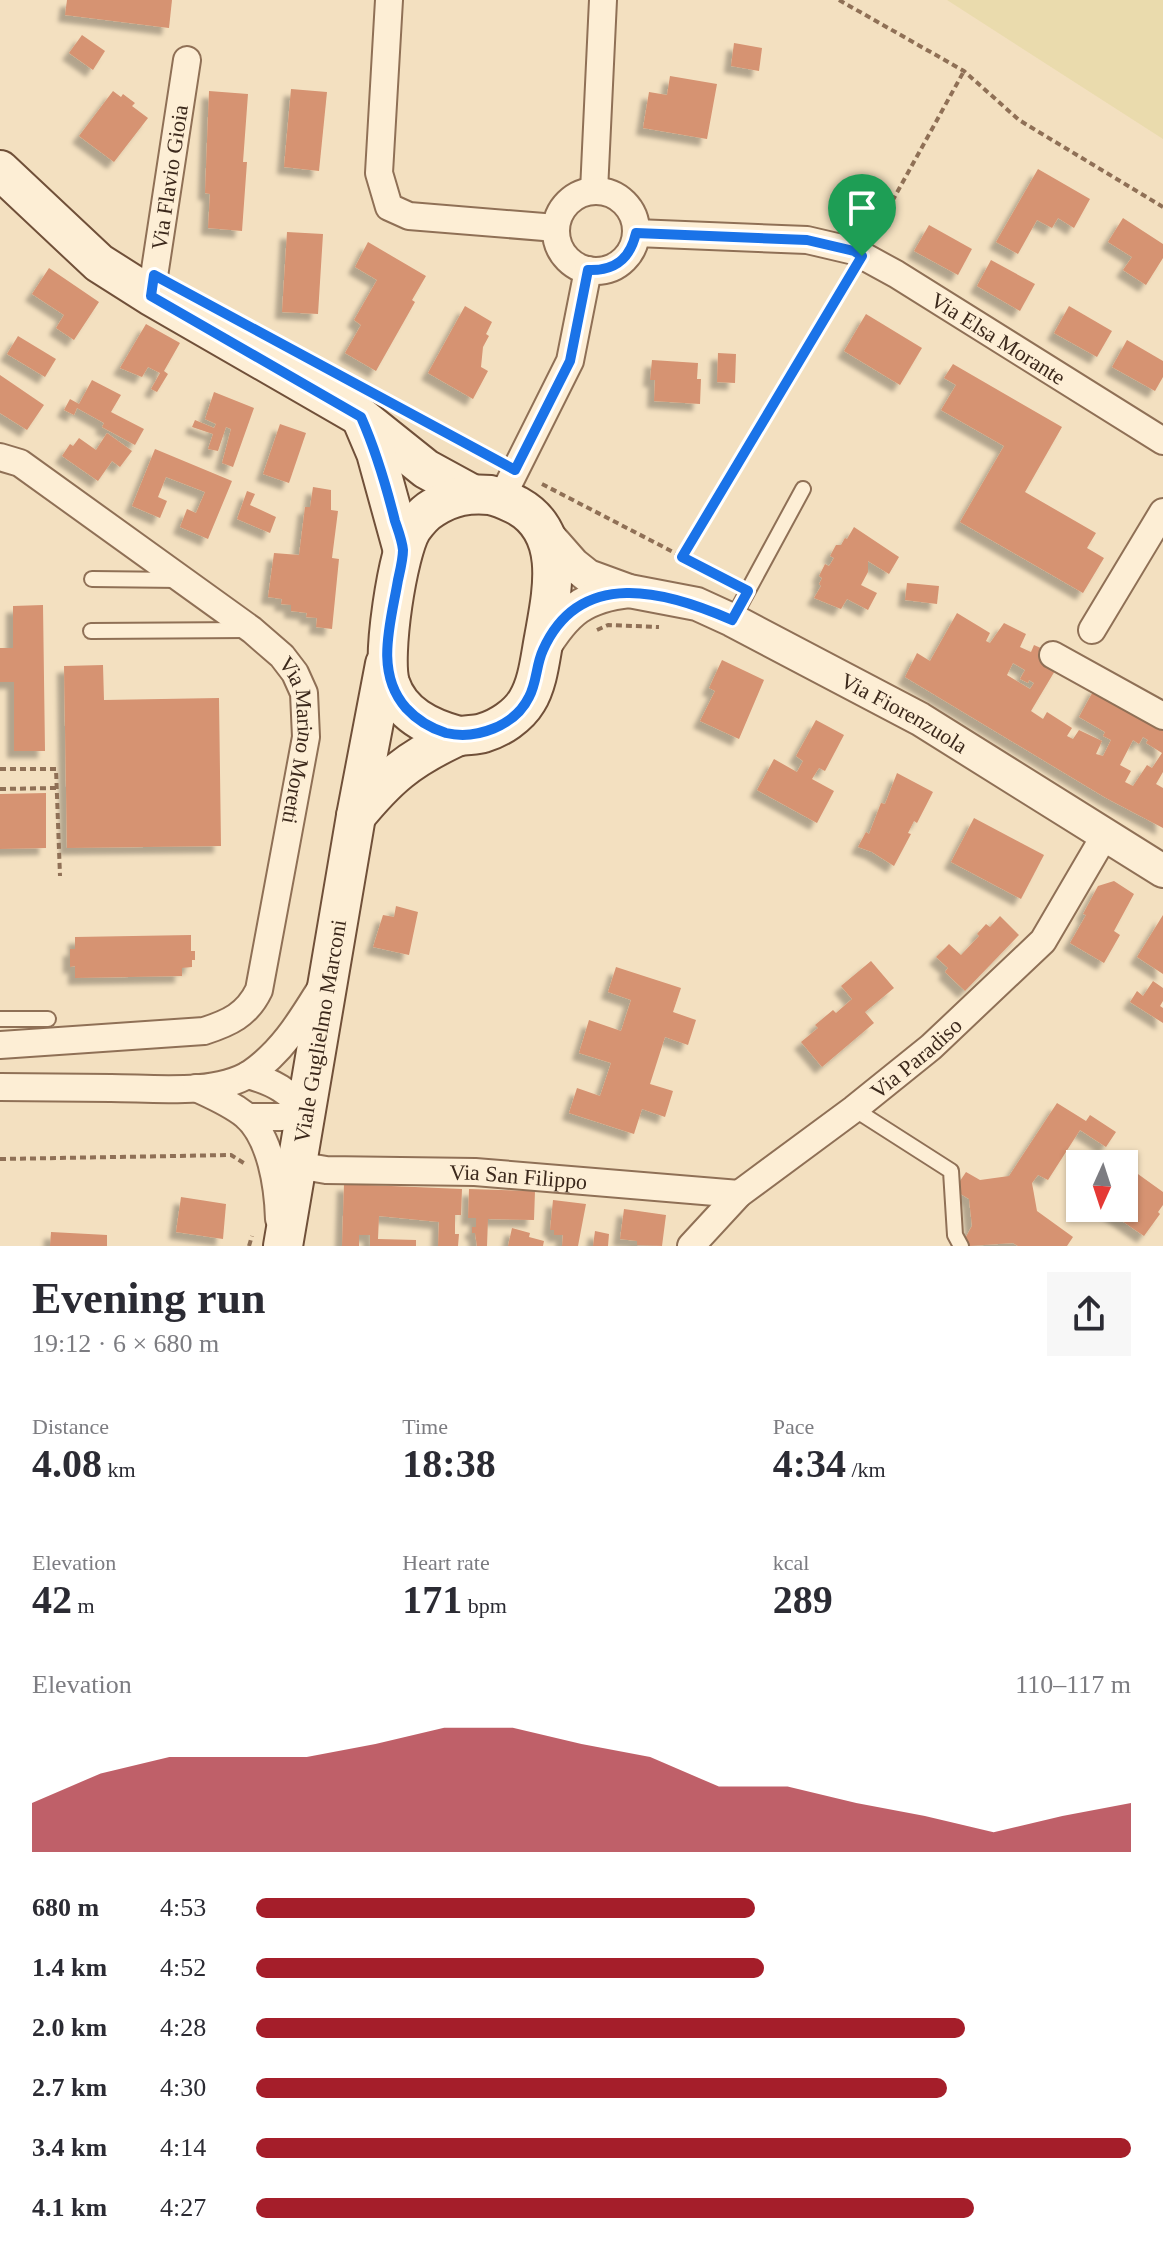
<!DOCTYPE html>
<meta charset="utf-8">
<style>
:root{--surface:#fff;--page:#f7f7f7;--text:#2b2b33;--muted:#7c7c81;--accent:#a51e2a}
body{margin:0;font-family:Georgia,serif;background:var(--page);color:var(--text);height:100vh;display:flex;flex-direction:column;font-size:30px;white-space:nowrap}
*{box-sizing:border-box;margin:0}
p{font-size:26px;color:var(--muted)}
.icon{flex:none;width:44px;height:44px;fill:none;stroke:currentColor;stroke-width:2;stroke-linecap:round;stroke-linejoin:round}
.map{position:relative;height:1246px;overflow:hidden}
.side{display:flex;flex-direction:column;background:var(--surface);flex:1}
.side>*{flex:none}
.needle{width:52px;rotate:183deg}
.controls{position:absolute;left:1066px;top:1150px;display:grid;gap:16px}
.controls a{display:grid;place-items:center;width:72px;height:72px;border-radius:0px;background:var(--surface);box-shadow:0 2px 6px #0004;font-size:40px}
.pin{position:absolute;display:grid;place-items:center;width:68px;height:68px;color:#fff;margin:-82px -34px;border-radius:50% 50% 50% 0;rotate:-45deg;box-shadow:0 0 8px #0007}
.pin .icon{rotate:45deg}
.round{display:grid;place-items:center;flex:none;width:84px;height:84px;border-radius:0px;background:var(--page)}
.overview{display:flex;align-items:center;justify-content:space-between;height:136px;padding:0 32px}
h1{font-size:44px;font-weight:700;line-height:60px}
.stats{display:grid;grid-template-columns:repeat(3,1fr);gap:12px;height:136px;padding:8px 32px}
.stats div{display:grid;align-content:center}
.stats b{font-size:40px;font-weight:700}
.stats small{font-size:22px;font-weight:400}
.stats p{font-size:22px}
.chart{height:224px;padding:16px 32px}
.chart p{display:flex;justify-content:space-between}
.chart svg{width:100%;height:144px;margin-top:8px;fill:var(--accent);opacity:.7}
ul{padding:0 32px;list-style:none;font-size:26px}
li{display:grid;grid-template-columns:128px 96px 1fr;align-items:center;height:60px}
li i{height:20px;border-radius:10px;background:var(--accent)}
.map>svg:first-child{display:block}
</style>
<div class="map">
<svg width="1163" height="1246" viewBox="0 0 1163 1246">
<defs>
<filter id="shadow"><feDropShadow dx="-7" dy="7" stdDeviation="2" flood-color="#0004"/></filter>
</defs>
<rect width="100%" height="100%" fill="#f3e0c0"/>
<polygon fill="#eadbad" points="947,0 1163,0 1163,139"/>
<g fill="#d69372" fill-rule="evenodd" filter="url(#shadow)">
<polygon points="67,0 172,0 169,28 65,15"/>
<polygon points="82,35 105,51 93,70 69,53"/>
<polygon points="734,43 762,48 759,71 731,66"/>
<polygon points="670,76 717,84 707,139 643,128 649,92 667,95"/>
<polygon points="291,89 327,92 319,171 284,167"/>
<polygon points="113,91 121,97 123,94 135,103 132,106 148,118 114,162 79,136"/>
<polygon points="209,91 248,94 243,162 247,162 242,231 208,228 210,194 205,193"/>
<polygon points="1038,169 1090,199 1074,228 1058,218 1052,228 1037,220 1018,254 996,242"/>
<polygon points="1123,218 1163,244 1163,258 1146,285 1123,270 1132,257 1108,242"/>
<polygon points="929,225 972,249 958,275 914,251"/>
<polygon points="287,232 323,234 318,314 282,312"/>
<polygon points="368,242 426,276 412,300 415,302 376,371 345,353 361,325 354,320 377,280 355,267"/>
<polygon points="991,260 1035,284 1020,311 977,286"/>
<polygon points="49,268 99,302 74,340 56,328 64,315 32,294"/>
<polygon points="465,306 492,322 486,334 489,336 483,347 481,367 488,371 473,399 428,373"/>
<polygon points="1069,306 1112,331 1097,357 1054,333"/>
<polygon points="866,314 922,348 900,385 844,351"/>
<polygon points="146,324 180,343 164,371 168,374 157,392 151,389 160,373 148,367 142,377 120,368"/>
<polygon points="18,336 56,359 45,377 7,354"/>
<polygon points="1127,340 1163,361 1163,377 1155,391 1112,367"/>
<polygon points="718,353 736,354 735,383 717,382"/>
<polygon points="652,360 698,363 697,379 701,379 700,404 654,401 655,380 650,380"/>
<polygon points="953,364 1062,427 1025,492 1096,533 1087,548 1104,558 1083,593 960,522 1004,446 941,410 956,385 944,378"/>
<polygon points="0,375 44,405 27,430 0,413"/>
<polygon points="92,380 121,395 111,412 144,429 135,445 102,427 104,423 77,408 74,415 64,410 70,399 79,404"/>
<polygon points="214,392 254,408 233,467 222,463 231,429 226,427 218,451 208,449 213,434 192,427 195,420 214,428 216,424 205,419"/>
<polygon points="280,424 306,433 289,483 263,474"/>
<polygon points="107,433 132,451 120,467 112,461 98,481 62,456 70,444 73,446 79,438 96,450"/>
<polygon points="155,449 232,481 208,539 180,527 187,509 196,513 205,492 166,477 158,497 167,501 160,518 132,506"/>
<polygon points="313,487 331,490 331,510 338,511 332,558 339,559 332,629 316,627 317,618 306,617 307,613 291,611 291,605 281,604 282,599 268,597 274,553 299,555 305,507 310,507"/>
<polygon points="247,491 255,494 250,505 276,517 270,533 237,519"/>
<polygon points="854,527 899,557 889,574 868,561 868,572 861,585 877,593 868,610 847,599 841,609 814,598 821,586 819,584 822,578 819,576 825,564 829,566 834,558 830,556 836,545 841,545 845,538 847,539"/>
<polygon points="907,583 939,586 937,604 905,600"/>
<polygon points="43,605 45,751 14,751 14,682 0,682 0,648 13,648 13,606"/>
<path d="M957 613 990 633 986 641 990 643 1004 623 1026 634 1020 647 1031 652 1034 645 1052 653 1059 664 1031 711 1043 719 1047 712 1072 728 1067 736 1073 739 1079 730 1102 741 1096 754 1103 756 1111 740 1103 736 1105 732 1079 717 1096 686 1163 723V772L1156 784 1163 788V828L1106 798 905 677 917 653 930 661ZM1013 663 1025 670 1020 679 1028 683 1029 680 1034 683 1030 689 1007 675ZM1143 737 1148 740 1146 743 1162 753 1152 768 1147 765 1133 786 1125 782 1131 771 1120 765 1133 740 1139 744Z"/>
<polygon points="722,660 764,680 739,739 700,721 715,691 709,688"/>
<polygon points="103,665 104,700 219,698 221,846 67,848 64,666"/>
<polygon points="816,720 844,735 825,771 819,768 812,779 834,791 817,823 757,790 774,759 797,772 803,761 796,756"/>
<polygon points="897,773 933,792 917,823 914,821 908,833 911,834 894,866 872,852 858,847 866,832 869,834 881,803 885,804"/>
<polygon points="46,793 46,848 0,849 0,794"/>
<polygon points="974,818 1044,855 1021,899 951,862"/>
<polygon points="1114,881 1134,894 1114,931 1120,935 1104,963 1070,943 1086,915 1083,914 1098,886"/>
<polygon points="396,906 418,912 409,955 373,947 383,915 394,917"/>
<polygon points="1163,915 1163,974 1137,957"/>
<polygon points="1000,916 1019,935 965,991 945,972 948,968 936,957 949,944 961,955 979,936 977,934 986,924 990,927"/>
<polygon points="191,935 191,951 195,951 195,960 192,960 192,967 182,968 182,976 75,978 75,966 70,967 70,949 75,949 75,937"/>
<polygon points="871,961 894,988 865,1012 874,1023 822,1067 801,1042 818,1028 815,1025 833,1010 836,1013 852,999 841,986"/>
<polygon points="616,967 681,988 673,1012 696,1020 688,1045 665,1037 650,1084 673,1091 665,1117 642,1109 634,1134 569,1113 577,1088 600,1096 611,1063 579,1053 589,1020 621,1031 631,1000 608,992"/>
<polygon points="1153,981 1163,988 1163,1001 1160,1006 1163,1008 1163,1023 1130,1002 1137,991 1143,996"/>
<polygon points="1057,1103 1086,1121 1090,1115 1116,1132 1106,1147 1080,1130 1048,1180 1038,1175 1032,1183 1037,1211 1073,1237 1067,1246 1018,1246 1013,1243 969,1246 963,1242 972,1226 969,1199 954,1190 966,1172 980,1180 1009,1176"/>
<polygon points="1124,1164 1163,1192 1163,1205 1158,1212 1160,1214 1144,1236 1103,1208 1124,1208"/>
<polygon points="344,1184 462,1189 461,1215 455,1215 455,1234 459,1234 458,1246 438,1246 439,1222 379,1216 378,1239 416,1240 416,1246 370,1246 370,1235 359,1235 359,1246 342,1246"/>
<polygon points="469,1189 535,1191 534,1220 488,1219 487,1246 477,1246 475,1233 472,1233 472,1227 476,1227 476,1218 468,1218"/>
<polygon points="181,1197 226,1204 223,1239 176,1232"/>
<polygon points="553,1200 586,1204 578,1246 562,1246 563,1235 554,1235 554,1230 550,1230"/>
<polygon points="624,1209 666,1215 662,1246 637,1245 637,1241 620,1239"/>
<polygon points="512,1228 530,1233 529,1237 544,1241 543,1246 508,1246"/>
<polygon points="595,1231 609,1234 608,1246 593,1246"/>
<polygon points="51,1232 107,1235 107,1246 50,1246"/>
</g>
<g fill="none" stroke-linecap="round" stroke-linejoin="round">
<g stroke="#8f7056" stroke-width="18">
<g id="service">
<polyline points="92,579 180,580"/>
<polyline points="732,620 803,489"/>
<polyline points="91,631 247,630"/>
<polyline points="0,1019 48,1019"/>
<polyline points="854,1109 951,1171 955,1235 961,1246"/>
</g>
</g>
<g stroke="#8f7056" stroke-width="30">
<g id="minor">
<polyline points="389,0 379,173 389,207 409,216 556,228"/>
<polyline points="594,191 603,0"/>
<circle cx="596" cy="231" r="40"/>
<path id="s1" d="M636 233 807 240 854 251 896 274 1163 441"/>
<path id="s2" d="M151 296 187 60"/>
<path id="s3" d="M0 457 20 463 252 630 282 656 295 673 304 693 306 737 259 990C247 1015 229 1023 204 1031L0 1045"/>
<polyline points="502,497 570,361 588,270"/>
<polyline points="1092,630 1163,512"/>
<polyline points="1053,655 1163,716"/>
<path d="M0 1087C37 1087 74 1088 111 1088 151 1088 216 1096 251 1073 283 1051 301 1020 321 988"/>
<path d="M196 1088C213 1096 230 1103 245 1115 271 1137 278 1187 279 1219"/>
<path d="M248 1117H281L305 1112C290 1091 273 1082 248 1075"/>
<path id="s4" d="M297 1165 326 1170 475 1172 739 1194"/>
<path id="s5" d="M691 1246 739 1194 854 1109 931 1047 1043 941 1105 835"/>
</g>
</g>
<g stroke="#8f7056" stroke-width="36">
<g id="tertiary">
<path id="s6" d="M544 531 573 564 588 576 629 591 697 604 732 620 920 719 1163 871"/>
<path d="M543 649C566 611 584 596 629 591"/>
</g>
</g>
<g stroke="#705039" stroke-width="42">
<g id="secondary">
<polyline points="0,170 99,263 151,296 361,417 426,469 470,493"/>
<polyline points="362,420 376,453 403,551"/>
<path d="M356 816C388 777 408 760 454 738 463 734 474 736 483 733 500 728 518 716 527 701 538 683 540 659 544 638 552 593 566 533 518 506 508 501 501 497 490 495 469 493 452 496 433 508 426 512 417 522 412 529 397 554 382 656 390 683 400 714 429 728 459 736"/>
<path id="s7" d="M283 1246 356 816 385 664"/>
</g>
</g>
<g stroke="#8f7056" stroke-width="4" stroke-dasharray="6 4" stroke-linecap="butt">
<polyline points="839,0 964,71 1019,120 1163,207"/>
<polyline points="873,236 964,71"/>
<polyline points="405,411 496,459"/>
<polyline points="542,484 733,583"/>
<polyline points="682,556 850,275"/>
<polyline points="597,630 608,625 659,627"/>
<polyline points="0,769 56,769 60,876"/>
<polyline points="0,789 56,788"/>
<polyline points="0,1159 231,1155 247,1165"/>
<polyline points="249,1246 252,1236"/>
</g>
<use href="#service" stroke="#fdeed5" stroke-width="14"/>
<use href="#minor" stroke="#fdeed5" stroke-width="26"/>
<use href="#tertiary" stroke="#fdeed5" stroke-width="32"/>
<use href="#secondary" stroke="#fdeed5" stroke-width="38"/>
</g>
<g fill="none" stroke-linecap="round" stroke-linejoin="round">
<g stroke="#fff" stroke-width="16">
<path id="route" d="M636 233 807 240 854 251 862 256 682 557 748 591 732 620C666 591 580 567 543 650 536 665 537 682 529 697 515 726 476 740 446 733 430 728 417 720 406 708 374 672 391 622 398 580 400 571 403 559 403 550 402 540 398 530 395 521 386 485 376 451 361 417L151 296 154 275 515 470 570 361 588 270C615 271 630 259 636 233Z"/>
</g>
<use href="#route" stroke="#1a73e8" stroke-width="10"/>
</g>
<g text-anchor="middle" stroke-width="8" stroke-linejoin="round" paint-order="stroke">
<g font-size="22" fill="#3c291c" stroke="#f9ebd1">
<text dy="8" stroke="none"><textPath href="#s2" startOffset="120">Via Flavio Gioia</textPath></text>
<text dy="8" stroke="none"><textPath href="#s1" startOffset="388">Via Elsa Morante</textPath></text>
<text dy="8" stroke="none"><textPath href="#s6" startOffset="410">Via Fiorenzuola</textPath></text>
<text dy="8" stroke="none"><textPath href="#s3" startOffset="436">Via Marino Moretti</textPath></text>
<text dy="8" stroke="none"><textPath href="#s7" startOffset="218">Viale Guglielmo Marconi</textPath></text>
<text dy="8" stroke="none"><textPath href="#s5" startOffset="294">Via Paradiso</textPath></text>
<text dy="8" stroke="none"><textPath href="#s4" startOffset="222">Via San Filippo</textPath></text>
</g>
</g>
</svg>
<div class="controls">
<a><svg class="needle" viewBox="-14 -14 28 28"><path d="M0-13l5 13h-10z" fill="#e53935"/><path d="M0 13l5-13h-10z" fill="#7c7c81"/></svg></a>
</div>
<div class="pin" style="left:862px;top:256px;background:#1e9e55"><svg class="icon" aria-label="arrive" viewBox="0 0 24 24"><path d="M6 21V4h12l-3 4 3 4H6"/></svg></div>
</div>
<section class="side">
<div class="overview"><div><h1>Evening run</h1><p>19:12 · 6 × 680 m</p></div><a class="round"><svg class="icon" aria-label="share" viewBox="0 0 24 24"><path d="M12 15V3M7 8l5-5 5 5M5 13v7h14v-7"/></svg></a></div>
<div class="stats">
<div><p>Distance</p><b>4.08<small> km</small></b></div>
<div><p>Time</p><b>18:38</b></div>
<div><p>Pace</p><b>4:34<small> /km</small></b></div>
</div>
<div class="stats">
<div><p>Elevation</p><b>42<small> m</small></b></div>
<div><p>Heart rate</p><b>171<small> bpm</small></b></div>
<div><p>kcal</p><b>289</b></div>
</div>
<div class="chart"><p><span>Elevation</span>110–117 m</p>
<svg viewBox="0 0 160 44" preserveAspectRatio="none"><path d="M0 44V29L10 20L20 15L30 15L40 15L50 11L60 6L70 6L80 11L90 15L100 24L110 24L120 29L130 33L140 38L150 33L160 29V44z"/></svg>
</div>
<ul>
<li><b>680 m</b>4:53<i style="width:57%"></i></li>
<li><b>1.4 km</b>4:52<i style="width:58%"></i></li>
<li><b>2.0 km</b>4:28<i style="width:81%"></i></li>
<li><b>2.7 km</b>4:30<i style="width:79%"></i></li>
<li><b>3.4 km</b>4:14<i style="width:100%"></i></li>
<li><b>4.1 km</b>4:27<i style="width:82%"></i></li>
</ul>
</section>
